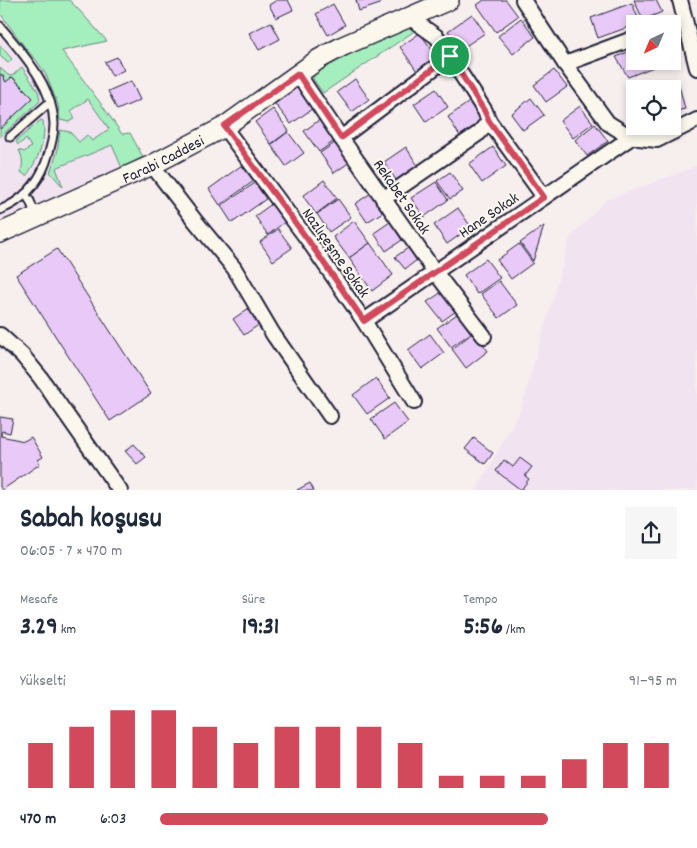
<!DOCTYPE html>
<html lang="tr">
<meta charset="utf-8">
<style>
:root{--surface:#fff;--page:#f6f6f7;--text:#1f2937;--muted:#747a83;--accent:#d1495b}
body{margin:0;font-family:Dekko,sans-serif;background:var(--page);color:var(--text);height:100vh;display:flex;flex-direction:column;font-size:19px;white-space:nowrap}
*{box-sizing:border-box;margin:0}
p{font-size:16px;color:var(--muted)}
.icon{flex:none;width:28px;height:28px;fill:none;stroke:currentColor;stroke-width:2;stroke-linecap:round;stroke-linejoin:round}
.map{position:relative;height:490px;overflow:hidden}
.details{display:flex;flex-direction:column;background:var(--surface);flex:1}
.details>*{flex:none}
.needle{width:32px;rotate:224deg}
.tools{position:absolute;left:626px;top:15px;display:grid;gap:10px}
.tools a{display:grid;place-items:center;width:55px;height:55px;border-radius:0px;background:var(--surface);box-shadow:0 2px 8px #0003;font-size:25px}
.pin{position:absolute;display:grid;place-items:center;width:42px;height:42px;color:#fff;margin:-21px;border:2px solid #fff;border-radius:50%;box-shadow:0 1px 5px #0007}
.round{display:grid;place-items:center;flex:none;width:52px;height:52px;border-radius:0px;background:var(--page)}
.overview{display:flex;align-items:center;justify-content:space-between;height:85px;padding:0 20px}
h1{font-size:28px;font-weight:700;line-height:38px}
.metrics{display:grid;grid-template-columns:repeat(3,1fr);gap:8px;height:85px;padding:5px 20px}
.metrics div{display:grid;align-content:center}
.metrics b{font-size:25px;font-weight:700}
.metrics small{font-size:14px;font-weight:400}
.metrics p{font-size:14px}
.chart{height:140px;padding:10px 20px}
.chart p{display:flex;justify-content:space-between}
.chart svg{width:100%;height:90px;margin-top:5px;stroke:var(--accent);stroke-width:6}
ul{padding:0 20px;list-style:none;font-size:16px}
li{display:grid;grid-template-columns:80px 60px 1fr;align-items:center;height:38px}
li i{height:12px;border-radius:6px;background:var(--accent)}
.map>svg:first-child{display:block}
</style>
<div class="map">
<svg width="697" height="491" viewBox="0 0 697 491">
<rect width="100%" height="100%" fill="#f7eeee"/>
<filter id="ink" filterUnits="userSpaceOnUse"><feTurbulence type="fractalNoise" baseFrequency=".02" numOctaves="2"/><feDisplacementMap in="SourceGraphic" scale="10" xChannelSelector="R" yChannelSelector="G"/><feConvolveMatrix kernelMatrix="1 2 1 2 8 2 1 2 1" color-interpolation-filters="sRGB"/></filter>
<g filter="url(#ink)">
<g fill="#f2e3f1">
<polygon points="0,0 69,0 79,10 107,41 62,51 104,108 122,134 130,133 143,157 126,166 55,196 0,221"/>
<polygon points="697,166 697,490 476,491 521,409 570,238 606,200"/>
</g>
<g fill="#a5eebd" stroke="#64887c">
<polygon points="0,0 69,0 79,10 107,41 62,51 104,108 122,134 130,133 143,157 122,168 112,145 56,168 63,187 50,172 57,153 60,130 70,132 79,142 87,135 92,141 109,129 88,99 71,111 75,118 69,122 60,120 58,105 46,75 37,61 26,49 0,13"/>
<polygon points="409,22 416,30 323,93 313,79 316,67"/>
<polygon points="0,45 12,59 8,63 0,56"/>
<polygon points="22,67 38,91 40,99 39,102 0,137 0,129 33,98 13,77 6,82 3,75 0,74 0,68 8,75 12,76"/>
<path d="M41 120 43 121C47 140 37 162 26 176L21 172C23 164 23 158 19 150L24 152 31 147 26 139 18 145 16 141Z"/>
</g>
<g fill="#e8c9f7" stroke="#22223b">
<polygon points="277,0 288,0 293,10 276,18 269,5"/>
<polygon points="356,0 379,0 380,4 359,11"/>
<polygon points="484,0 506,0 518,16 496,32 477,5"/>
<polygon points="634,0 656,0 662,12 643,20"/>
<polygon points="632,3 640,23 598,38 591,18"/>
<polygon points="333,4 345,25 328,35 316,14"/>
<polygon points="472,14 485,33 461,49 448,31"/>
<polygon points="521,18 535,37 513,54 498,36"/>
<polygon points="271,22 280,39 259,50 249,33"/>
<polygon points="420,33 437,57 417,71 400,47"/>
<polygon points="635,49 635,61 654,61 656,66 628,77 616,57"/>
<polygon points="117,57 124,70 112,76 105,62"/>
<polygon points="554,70 567,87 546,102 534,85"/>
<polygon points="0,74 2,75 6,82 12,77 33,98 0,129"/>
<polygon points="355,79 369,99 352,112 337,92"/>
<polygon points="131,81 140,100 117,110 108,91"/>
<polygon points="300,85 316,106 291,124 275,104"/>
<polygon points="679,85 685,109 672,112 672,89 666,89"/>
<polygon points="436,89 448,107 426,122 414,104"/>
<polygon points="531,98 544,115 523,130 511,114"/>
<polygon points="472,100 485,119 460,136 448,117"/>
<polygon points="580,106 593,123 573,138 560,121"/>
<polygon points="273,109 289,131 271,144 255,122"/>
<polygon points="322,118 337,139 319,152 304,131"/>
<polygon points="595,124 608,141 587,156 575,140"/>
<polygon points="288,132 304,153 286,166 271,145"/>
<polygon points="336,142 350,162 334,173 320,153"/>
<polygon points="406,147 418,166 396,180 384,162"/>
<polygon points="493,147 506,166 482,183 469,164"/>
<polygon points="242,165 254,181 220,205 209,189"/>
<polygon points="450,172 463,191 450,199 437,181"/>
<polygon points="324,180 337,198 316,214 303,196"/>
<polygon points="436,182 448,200 424,217 411,198"/>
<polygon points="255,183 266,199 232,223 221,206"/>
<polygon points="371,193 383,212 367,222 355,204"/>
<polygon points="338,199 351,217 329,232 317,214"/>
<polygon points="273,203 286,221 268,235 255,216"/>
<polygon points="458,208 471,227 447,244 434,225"/>
<polygon points="354,221 370,243 349,258 333,237"/>
<polygon points="390,222 402,240 386,251 374,233"/>
<polygon points="544,226 533,261 520,243"/>
<polygon points="278,229 292,248 273,261 260,242"/>
<polygon points="370,243 393,275 372,291 349,258"/>
<polygon points="519,244 533,263 511,279 497,260"/>
<polygon points="408,248 417,260 405,269 395,257"/>
<polygon points="57,249 151,394 110,421 16,275"/>
<polygon points="486,259 500,278 477,294 464,275"/>
<polygon points="499,281 517,305 499,318 481,294"/>
<polygon points="445,290 459,309 442,321 427,302"/>
<polygon points="249,308 260,324 244,335 233,319"/>
<polygon points="460,312 474,331 451,347 437,328"/>
<polygon points="474,332 488,351 466,368 452,349"/>
<polygon points="430,334 444,353 422,369 408,350"/>
<polygon points="376,378 390,398 367,414 353,395"/>
<polygon points="394,403 408,422 385,439 371,419"/>
<polygon points="0,417 13,419 10,433 2,431 1,436 24,441 31,437 43,457 38,460 40,464 2,490 0,487"/>
<polygon points="474,438 493,453 485,464 465,449"/>
<polygon points="134,444 146,457 137,464 125,451"/>
<polygon points="520,458 532,467 525,476 529,479 521,490 496,471 504,460 513,467"/>
<polygon points="310,483 314,491 297,491 297,490"/>
</g>
<g fill="none" stroke-linecap="round" stroke-linejoin="round">
<g stroke="#22223b" stroke-width="11">
<g id="lane">
<path d="M0 26C23 54 53 86 54 124 54 137 50 150 46 162 38 184 22 201 0 210"/>
<polyline points="10,137 50,102"/>
<polyline points="25,194 30,201 36,216"/>
</g>
</g>
<g stroke="#22223b" stroke-width="18">
<g id="street">
<polyline points="523,0 565,64 608,123 624,133 639,138 657,140 697,120"/>
<polyline points="680,0 697,68"/>
<polyline points="565,64 635,38"/>
<polyline points="298,74 341,138 435,272 484,336"/>
<polyline points="489,121 544,197"/>
<polyline points="224,127 308,240 364,321 414,402"/>
<polyline points="341,138 450,56"/>
<polyline points="152,165 196,222 234,268 273,334 330,416"/>
<polyline points="383,199 479,133 489,121 485,111 437,37 409,17"/>
<polyline points="364,321 633,136"/>
<polyline points="0,335 22,355 40,377 120,491"/>
</g>
</g>
<g stroke="#22223b" stroke-width="22">
<g id="secondary">
<path id="s1" d="M0 233 152 165 224 127 319 59 343 46 449 0"/>
</g>
</g>
<use href="#lane" stroke="#fbf7ec" stroke-width="7"/>
<use href="#street" stroke="#fbf7ec" stroke-width="14"/>
<use href="#secondary" stroke="#fbf7ec" stroke-width="19"/>
</g>
</g>
<g fill="none" stroke-linecap="round" stroke-linejoin="round" filter="url(#ink)">
<g stroke="#fff" stroke-width="10">
<polygon id="route" points="450,56 485,112 489,121 544,197 364,321 308,240 224,126 298,74 341,138"/>
</g>
<use href="#route" stroke="#d1495b" stroke-width="6"/>
</g>
<g text-anchor="middle" stroke-width="4" stroke-linejoin="round" paint-order="stroke">
<g font-size="16" fill="#22223b" stroke="#fbf7ec">
<text dy="6" stroke="none"><textPath href="#s1" startOffset="179">Farabi Caddesi</textPath></text>
<text transform="translate(403 196) rotate(55)" y="6">Rekabet Sokak</text>
<text transform="translate(488 214) rotate(-34)" y="6">Hane Sokak</text>
<text transform="translate(337 252) rotate(55)" y="6">Nazlıçeşme Sokak</text>
</g>
</g>
</svg>
<div class="tools">
<a><svg class="needle" viewBox="-14 -14 28 28"><path d="M0-13l5 13h-10z" fill="#e53935"/><path d="M0 13l5-13h-10z" fill="#747a83"/></svg></a>
<a><svg class="icon" aria-label="locate" viewBox="0 0 24 24"><circle cx="12" cy="12" r="6"/><path d="M12 2v4M12 18v4M2 12h4M18 12h4"/></svg></a>
</div>
<div class="pin" style="left:450px;top:56px;background:#1e9e55"><svg class="icon" aria-label="arrive" viewBox="0 0 24 24"><path d="M6 21V4h12l-3 4 3 4H6"/></svg></div>
</div>
<section class="details">
<div class="overview"><div><h1>Sabah koşusu</h1><p>06:05 · 7 × 470 m</p></div><a class="round"><svg class="icon" aria-label="share" viewBox="0 0 24 24"><path d="M12 15V3M7 8l5-5 5 5M5 13v7h14v-7"/></svg></a></div>
<div class="metrics">
<div><p>Mesafe</p><b>3.29<small> km</small></b></div>
<div><p>Süre</p><b>19:31</b></div>
<div><p>Tempo</p><b>5:56<small> /km</small></b></div>
</div>
<div class="chart"><p><span>Yükselti</span>91–95 m</p>
<svg viewBox="0 0 160 44" preserveAspectRatio="none"><path d="M5 44V22M15 44V14M25 44V6M35 44V6M45 44V14M55 44V22M65 44V14M75 44V14M85 44V14M95 44V22M105 44V38M115 44V38M125 44V38M135 44V30M145 44V22M155 44V22"/></svg>
</div>
<ul>
<li><b>470 m</b>6:03<i style="width:75%"></i></li>
</ul>
</section>
